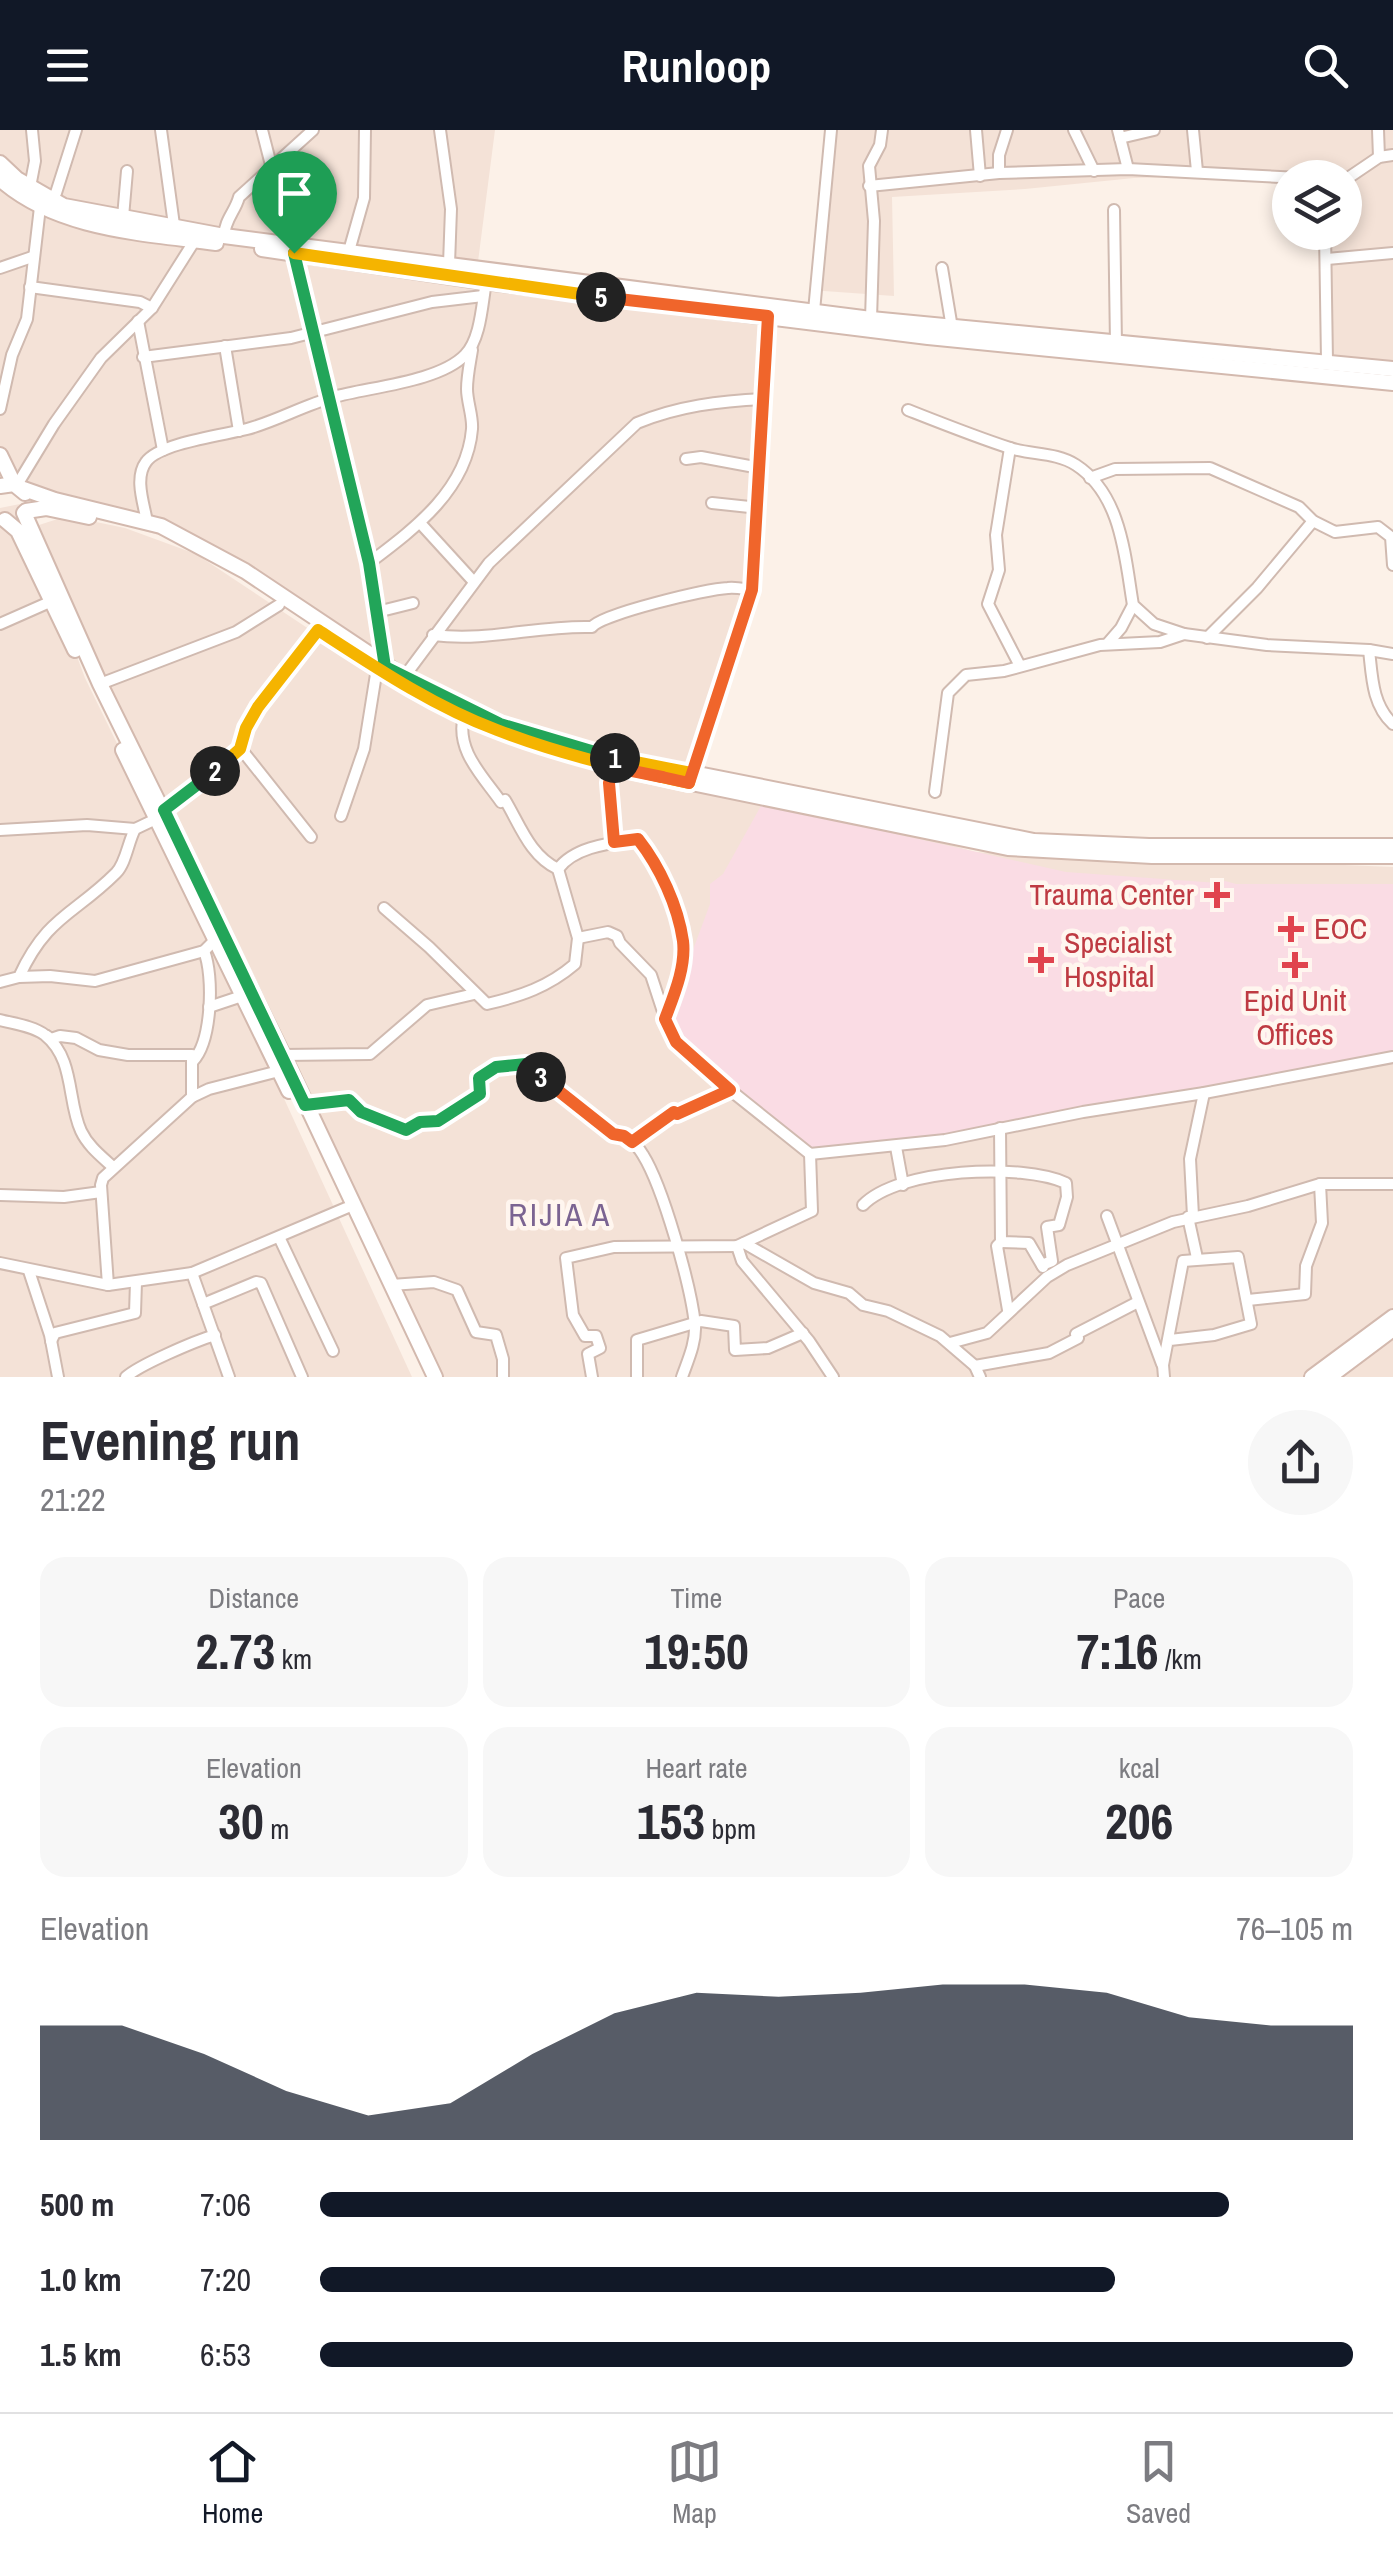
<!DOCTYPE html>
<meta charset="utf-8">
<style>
:root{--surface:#fff;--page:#f7f7f7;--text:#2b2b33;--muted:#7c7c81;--line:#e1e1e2;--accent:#111827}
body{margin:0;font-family:"Archivo Narrow",sans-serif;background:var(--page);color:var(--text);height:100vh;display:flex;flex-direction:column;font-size:38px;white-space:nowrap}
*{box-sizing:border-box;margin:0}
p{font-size:32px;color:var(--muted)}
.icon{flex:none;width:55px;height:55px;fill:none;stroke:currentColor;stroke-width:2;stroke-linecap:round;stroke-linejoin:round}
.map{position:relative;height:1247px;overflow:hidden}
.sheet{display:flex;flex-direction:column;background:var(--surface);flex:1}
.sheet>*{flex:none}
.buttons{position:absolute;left:1272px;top:30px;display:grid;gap:20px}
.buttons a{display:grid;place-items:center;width:90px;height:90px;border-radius:50%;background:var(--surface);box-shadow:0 5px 15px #0003;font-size:50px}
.pin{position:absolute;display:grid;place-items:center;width:85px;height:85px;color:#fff;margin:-102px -42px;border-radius:50% 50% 50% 0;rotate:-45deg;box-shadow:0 0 10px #0007}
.pin .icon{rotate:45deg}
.km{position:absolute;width:50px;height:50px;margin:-25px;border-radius:50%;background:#222;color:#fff;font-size:28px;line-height:50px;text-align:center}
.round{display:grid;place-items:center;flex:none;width:105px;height:105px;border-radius:52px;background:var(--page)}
.summary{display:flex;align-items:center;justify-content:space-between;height:170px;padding:0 40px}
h1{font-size:55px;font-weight:700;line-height:75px}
.metrics{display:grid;grid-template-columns:repeat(3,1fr);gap:15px;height:170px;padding:10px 40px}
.metrics div{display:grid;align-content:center;border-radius:25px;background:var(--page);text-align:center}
.metrics b{font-size:50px;font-weight:700}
.metrics small{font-size:28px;font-weight:400}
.metrics p{font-size:28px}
.chart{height:280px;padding:20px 40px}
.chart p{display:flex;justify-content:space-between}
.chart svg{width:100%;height:180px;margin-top:10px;fill:var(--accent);opacity:.7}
ul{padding:0 40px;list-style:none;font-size:32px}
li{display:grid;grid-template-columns:160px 120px 1fr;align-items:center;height:75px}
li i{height:25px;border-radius:12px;background:var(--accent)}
header{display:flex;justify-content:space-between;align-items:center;height:130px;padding:0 40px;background:var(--accent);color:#fff;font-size:45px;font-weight:700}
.menu{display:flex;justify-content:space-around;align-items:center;height:140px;border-top:2px solid var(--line);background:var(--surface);font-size:28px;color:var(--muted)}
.menu a{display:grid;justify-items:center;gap:5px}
.menu .active{color:var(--accent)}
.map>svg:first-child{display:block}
</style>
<header><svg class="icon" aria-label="menu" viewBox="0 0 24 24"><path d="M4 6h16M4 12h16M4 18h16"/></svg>Runloop<svg class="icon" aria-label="search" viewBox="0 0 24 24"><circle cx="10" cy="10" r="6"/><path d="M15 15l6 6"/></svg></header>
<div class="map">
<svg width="1393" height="1247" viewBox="0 0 1393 1247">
<rect width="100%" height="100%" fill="#fcf1e8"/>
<g fill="#f4e2d7">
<polygon points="0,0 495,0 475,155 547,168 767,191 748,455 687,644 514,602 342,515 200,417 42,371 0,350"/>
<polygon points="829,0 1393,0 1393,238 1326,232 1322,103 1345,102 1345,48 1290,48 1280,44 1134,48 1025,59 892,67 894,166 810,160"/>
<polygon points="20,374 85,548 178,738 412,1247 0,1247 0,378"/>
<polygon points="67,386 125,398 196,424 351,527 517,612 610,638 919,706 975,722 1045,727 1095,725 1393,737 1393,1181 1306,1247 438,1247 339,1038 290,919 279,909 169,676 106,554 39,395"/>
<polygon points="1393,1203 1393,1247 1334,1247"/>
</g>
<polygon fill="#fadce4" points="762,674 1066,742 1218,753 1225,751 1236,754 1393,754 1393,928 818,1026 743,968 672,904 668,887 710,774 710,754 723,744"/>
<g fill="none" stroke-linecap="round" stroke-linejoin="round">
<g stroke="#d0bab0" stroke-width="14">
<g id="street">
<polyline points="161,0 174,95"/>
<polyline points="262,0 291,113"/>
<polyline points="440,0 451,79 449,134"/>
<polyline points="976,0 980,46"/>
<polyline points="1074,0 1094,41"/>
<polyline points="1118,0 1128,39"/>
<polyline points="1193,0 1197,41"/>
<polyline points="1378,0 1379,27"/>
<polyline points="1120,8 1154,0"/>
<polyline points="999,43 999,25 1007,0"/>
<polyline points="1345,50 1379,27 1393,25"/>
<polyline points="869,56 999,43 1128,39 1300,48"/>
<polyline points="30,57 35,31 32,0"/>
<polyline points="50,69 56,63 76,0"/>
<polyline points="1114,80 1116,214"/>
<polyline points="123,87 127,41"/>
<polyline points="1325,102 1327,231"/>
<path d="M224 106C225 89 235 82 239 67L313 0"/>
<polyline points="349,121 364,68 365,0"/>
<polyline points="294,123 369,433 385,536"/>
<polyline points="1327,129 1393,123"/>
<polyline points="0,138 32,127"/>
<polyline points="942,138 951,192"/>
<polyline points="30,157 140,172 152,178"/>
<polyline points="814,181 831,0"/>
<polyline points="871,189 874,91 869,36 880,15 882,0"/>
<polyline points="138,191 163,320"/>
<polyline points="225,216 239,301"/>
<polyline points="143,227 291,208 432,172 483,166"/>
<polyline points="0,279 12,225 27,189 40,77"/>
<path d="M908 280C941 293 976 307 1010 318 1031 325 1056 322 1076 335 1122 365 1125 428 1133 475L1154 494 1184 504"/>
<polyline points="1010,318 996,405 999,440 988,474 1020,536"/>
<polyline points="686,329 701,327 760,338"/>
<polyline points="1090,348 1115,339 1210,338 1299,377 1313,391 1335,402 1378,397 1391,407 1393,435"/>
<polyline points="17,355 54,294 101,228 152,178 195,110"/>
<polyline points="712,373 759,378"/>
<path d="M147 392C144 374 134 348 146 332 159 313 224 305 247 299 277 291 304 275 334 267 369 257 439 252 465 225 481 209 482 173 486 152"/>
<polyline points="421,394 474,452"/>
<path d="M369 433C414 399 467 360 472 299 473 286 467 272 467 259 467 246 470 233 472 220"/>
<polyline points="377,482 413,473"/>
<polyline points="0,494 52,471"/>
<path d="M433 505C490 512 537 495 592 497 601 484 707 459 728 458 735 457 744 459 751 460"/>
<polyline points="1207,508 1257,458 1313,391"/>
<polyline points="1108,513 1121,498 1133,475"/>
<path d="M1369 520C1372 546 1372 575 1393 594"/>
<path d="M404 547 489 433 637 293C678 276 720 271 764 269"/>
<polyline points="100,554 236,502 279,475"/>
<path d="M464 585C455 620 482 645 501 672L505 670C520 695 530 726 558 739"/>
<polyline points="241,619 311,707"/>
<polyline points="613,637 609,653 614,713"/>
<polyline points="690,647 728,541 751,460 759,378 768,185"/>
<polyline points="935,662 948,563 966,545 1004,541 1100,515 1160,512 1184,504 1267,515 1369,520 1393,524"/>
<polyline points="164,680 241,619 246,598 257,577 317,500"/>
<polyline points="341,686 364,619 377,538"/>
<polyline points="0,700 87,695 135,699"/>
<path d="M558 739C575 716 612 713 638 709 660 737 678 775 683 811 686 837 674 865 665 889"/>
<path d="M384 778 429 817 487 874C521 866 548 857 575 834L578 808 558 739"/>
<polyline points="578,808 608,802 617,806 620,813 651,845 669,900 676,911 730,960 810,1024 945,1010 1083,982 1204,963 1393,927"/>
<polyline points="19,847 50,846 95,851 204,821 216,809"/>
<path d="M0 852 19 847C47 786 74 785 116 743 126 733 128 712 135 699L156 689"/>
<polyline points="209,877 242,866"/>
<path d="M0 890C15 894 33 896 45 905 75 929 67 971 81 1001 88 1016 101 1026 113 1037"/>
<path d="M47 906 51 909 60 906 76 908 99 920 128 925H192L193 931C212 911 214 846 204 821"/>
<polyline points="283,925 370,924 427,875 474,864"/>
<polyline points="192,967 192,928"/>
<path d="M305 975 349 969 361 982 407 1000 420 992 438 991 480 964 479 948 496 937 526 934 613 1004C626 1005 636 1013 643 1025 663 1057 691 1156 695 1195 696 1213 688 1230 682 1247"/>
<polyline points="1000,998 1001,1112 1029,1113 1043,1137"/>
<polyline points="632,1012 675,982 677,984 730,960"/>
<polyline points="896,1017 903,1055"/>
<polyline points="0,1065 64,1067 101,1062"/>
<path d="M863 1075C899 1038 1022 1033 1066 1053L1067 1067 1059 1095 1047 1097 1052 1131 1042 1135"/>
<polyline points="1107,1086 1162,1234"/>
<polyline points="1193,1086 1190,1029 1204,963"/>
<polyline points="1188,1087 1197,1128"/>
<polyline points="279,1107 333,1221"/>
<polyline points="1001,1112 997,1116 1008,1180"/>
<polyline points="744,1113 814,1153 849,1163 863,1175 888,1181 940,1206 975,1236 980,1247"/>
<polyline points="737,1116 742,1131 809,1211 833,1247"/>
<polyline points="0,1133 108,1155 192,1143 346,1078"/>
<polyline points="29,1141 50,1205 58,1247"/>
<polyline points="192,1143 229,1247"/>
<polyline points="108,1155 101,1055 103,1048 192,967 209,959 279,941"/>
<polyline points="391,1155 434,1152 457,1160 476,1202 496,1205 503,1229 503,1247"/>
<polyline points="1248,1170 1305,1164 1306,1136 1322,1093 1320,1054"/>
<polyline points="203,1174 256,1152 261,1153 302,1247"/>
<polyline points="51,1211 55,1203 135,1183 136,1152"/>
<polyline points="950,1213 987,1203 1047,1147 1067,1135 1173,1092 1248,1076 1320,1054 1393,1054"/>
<polyline points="975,1236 1049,1223 1078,1208 1076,1204 1138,1172"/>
<path d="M126 1247C139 1235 195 1211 215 1205"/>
<polyline points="592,1247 588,1224 600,1218 596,1206 585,1206 573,1185 566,1128 614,1117 737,1116 812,1081 810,1024"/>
<polyline points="637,1247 637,1210 701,1191 734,1196 735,1220 768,1218 803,1203"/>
<polyline points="1164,1247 1163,1235 1183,1131 1238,1127 1251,1194 1214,1205 1170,1210"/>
</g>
</g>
<g stroke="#d3b9ae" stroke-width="18">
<g id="secondary">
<polyline points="0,33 17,49 64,76 224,106 871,189 1393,239"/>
<path d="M0 49C57 100 143 103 216 113"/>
<polyline points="262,119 486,152 928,207 1393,253"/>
<polyline points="0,325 14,354"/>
<polyline points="0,356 14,354 25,363"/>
<polyline points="21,358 55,370 161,396 245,441 404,547 500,594 612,627 1034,711 1149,716 1393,716"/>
<polyline points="26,381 46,378 89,387"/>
<polyline points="24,383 100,554 283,925 435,1247"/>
<polyline points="5,390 18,401 75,520"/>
<polyline points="123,620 289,961"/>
<polyline points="638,642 1008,718 1152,726 1393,726"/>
<polyline points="1312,1247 1393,1187"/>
<polyline points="1329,1247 1393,1199"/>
</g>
</g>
<use href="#street" stroke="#fff" stroke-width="10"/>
<use href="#secondary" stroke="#fff" stroke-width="14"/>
</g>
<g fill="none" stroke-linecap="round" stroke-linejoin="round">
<g stroke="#fff" stroke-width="20">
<polyline id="split-1" points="294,123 369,433 385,537 500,594 615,628"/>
</g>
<g stroke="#fff" stroke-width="20">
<path id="split-2" d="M215 641 240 619 246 598 258 577 318 500C375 537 433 576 497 600 559 624 624 639 689 653L691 643 615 628"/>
</g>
<g stroke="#fff" stroke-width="20">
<polyline id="split-3" points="215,641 164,680 305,975 349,970 361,982 406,1000 420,992 438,991 480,964 479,948 496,937 526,934 541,947"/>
</g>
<g stroke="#fff" stroke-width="20">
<path id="split-4" d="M541 947 613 1004 624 1006 632 1012 674 982 677 984 730 960 676 912 665 889C674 865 686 837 683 811 678 776 660 737 638 709L614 712 609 653 613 637 662 647"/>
</g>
<g stroke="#fff" stroke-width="20">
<polyline id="split-5" points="601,167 768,186 752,460 689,653 662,647"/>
</g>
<g stroke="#fff" stroke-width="20">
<polyline id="split-6" points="294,123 601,167"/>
</g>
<use href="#split-1" stroke="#22a559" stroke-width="12"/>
<use href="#split-2" stroke="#f5b400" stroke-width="12"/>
<use href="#split-3" stroke="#22a559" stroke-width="12"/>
<use href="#split-4" stroke="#f0652b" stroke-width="12"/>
<use href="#split-5" stroke="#f0652b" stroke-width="12"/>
<use href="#split-6" stroke="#f5b400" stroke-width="12"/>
</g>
<g fill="#e0444e" stroke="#fff6ef" stroke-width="4">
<path d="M1212 750h10v10h10v10h-10v10h-10v-10h-10v-10h10z"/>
<path d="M1286 784h10v10h10v10h-10v10h-10v-10h-10v-10h10z"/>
<path d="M1036 815h10v10h10v10h-10v10h-10v-10h-10v-10h10z"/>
<path d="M1290 820h10v10h10v10h-10v10h-10v-10h-10v-10h10z"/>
</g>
<g text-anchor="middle" stroke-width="9" stroke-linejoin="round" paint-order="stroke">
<g font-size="30" fill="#be3a42" stroke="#fff6ef" text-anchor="start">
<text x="1194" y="775" text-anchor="end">Trauma Center</text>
<text x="1314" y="809">EOC</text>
<text x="1064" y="823">Specialist<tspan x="1064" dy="34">Hospital</tspan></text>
<text x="1295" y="881" text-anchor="middle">Epid Unit<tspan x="1295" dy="34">Offices</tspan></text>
</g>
<g font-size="32" letter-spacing="2.5" fill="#7b6492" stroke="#fff6ef">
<text x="560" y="1096">RIJIA A</text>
</g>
</g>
</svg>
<div class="buttons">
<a><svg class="icon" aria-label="layers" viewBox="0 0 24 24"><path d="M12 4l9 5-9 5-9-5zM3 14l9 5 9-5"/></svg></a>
</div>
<div class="pin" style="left:294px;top:123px;background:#1e9e55"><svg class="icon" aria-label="arrive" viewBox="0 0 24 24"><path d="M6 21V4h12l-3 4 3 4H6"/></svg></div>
<b class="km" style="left:615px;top:628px">1</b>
<b class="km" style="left:215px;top:641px">2</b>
<b class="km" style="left:541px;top:947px">3</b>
<b class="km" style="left:601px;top:167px">5</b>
</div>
<section class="sheet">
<div class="summary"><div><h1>Evening run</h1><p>21:22</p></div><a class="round"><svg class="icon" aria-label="share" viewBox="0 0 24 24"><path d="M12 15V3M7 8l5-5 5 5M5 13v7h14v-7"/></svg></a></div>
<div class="metrics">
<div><p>Distance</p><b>2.73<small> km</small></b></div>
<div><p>Time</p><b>19:50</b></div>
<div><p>Pace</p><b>7:16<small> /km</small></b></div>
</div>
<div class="metrics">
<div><p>Elevation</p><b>30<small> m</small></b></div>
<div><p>Heart rate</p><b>153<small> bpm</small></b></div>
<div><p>kcal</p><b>206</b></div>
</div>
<div class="chart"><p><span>Elevation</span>76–105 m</p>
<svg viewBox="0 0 160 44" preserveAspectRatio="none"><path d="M0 44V16L10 16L20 23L30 32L40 38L50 35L60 23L70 13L80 8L90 9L100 8L110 6L120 6L130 8L140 14L150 16L160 16V44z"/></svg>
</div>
<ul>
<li><b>500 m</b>7:06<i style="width:88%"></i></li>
<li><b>1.0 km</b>7:20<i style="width:77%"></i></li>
<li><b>1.5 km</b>6:53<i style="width:100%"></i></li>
</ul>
</section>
<nav class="menu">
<a class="active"><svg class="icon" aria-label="home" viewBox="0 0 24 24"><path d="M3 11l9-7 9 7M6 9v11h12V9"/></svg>Home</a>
<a><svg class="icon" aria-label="map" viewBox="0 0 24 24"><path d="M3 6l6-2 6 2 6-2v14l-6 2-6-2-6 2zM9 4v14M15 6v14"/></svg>Map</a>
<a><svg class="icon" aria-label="saved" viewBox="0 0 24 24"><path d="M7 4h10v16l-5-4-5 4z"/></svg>Saved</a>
</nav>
